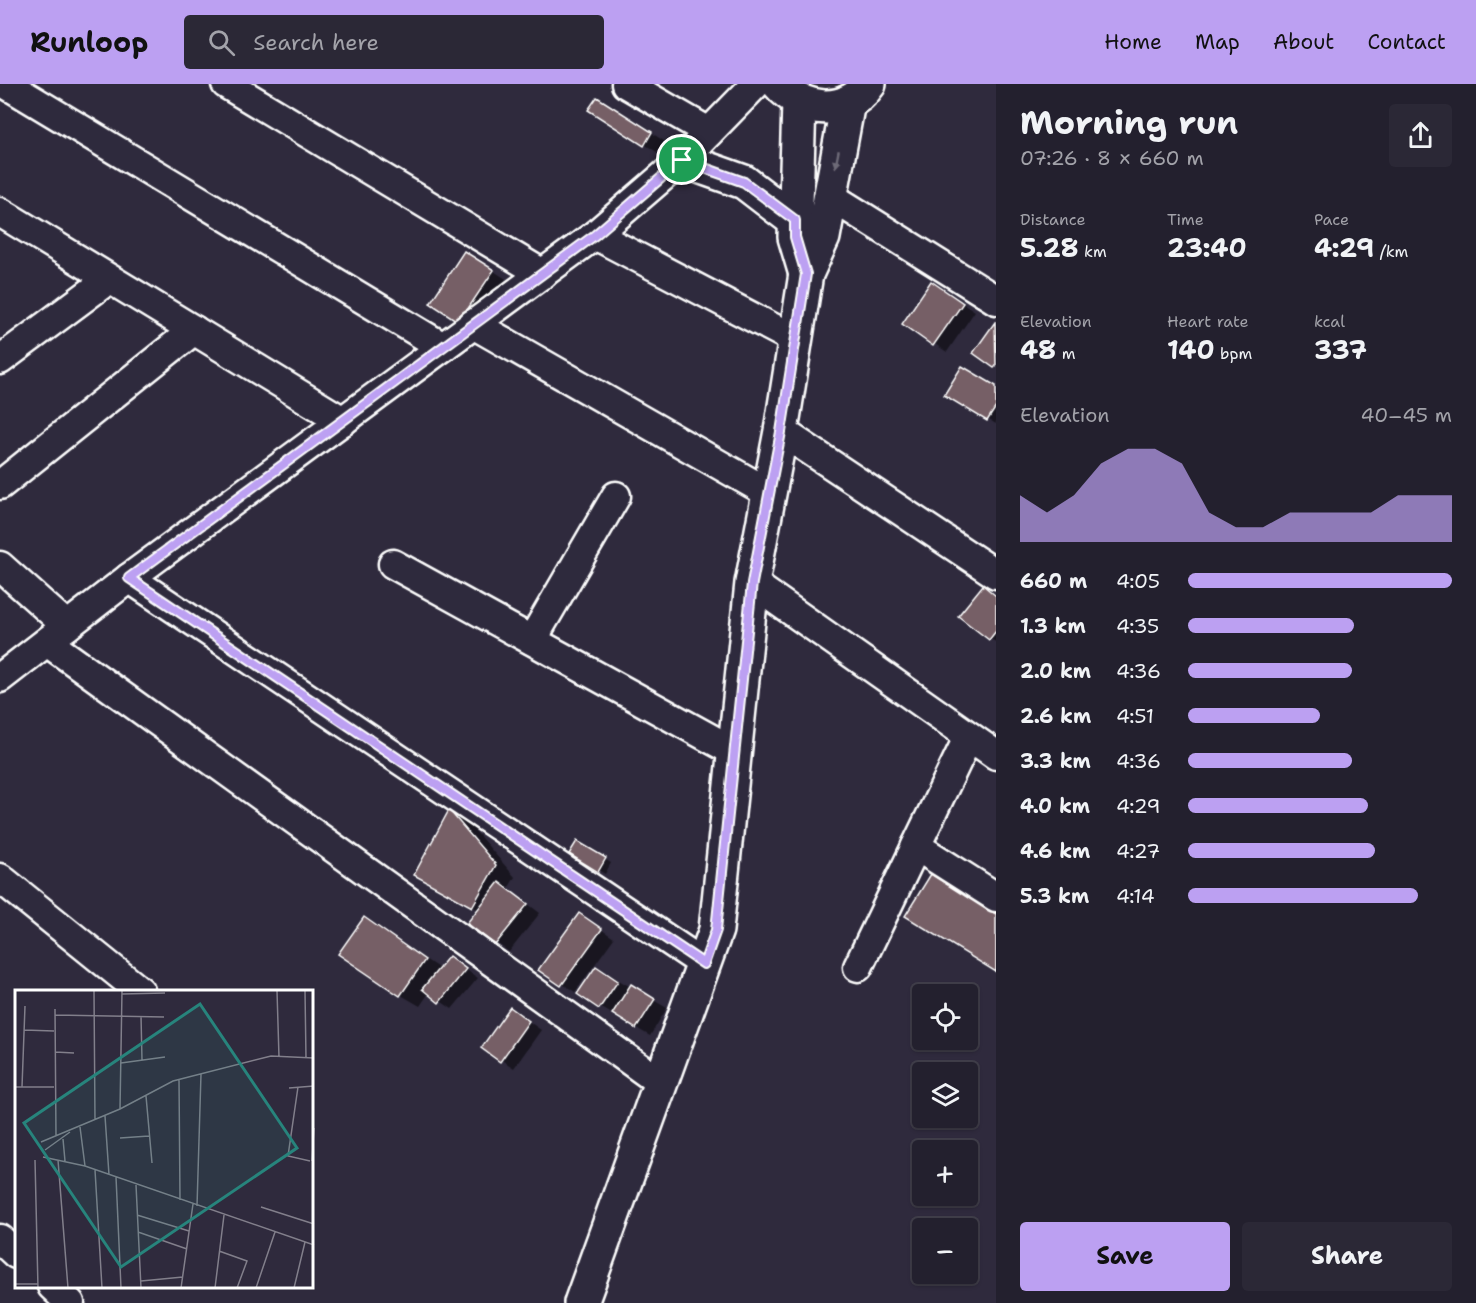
<!DOCTYPE html>
<meta charset="utf-8">
<style>
:root{--surface:#23202e;--page:#2b2836;--text:#f1f3f6;--muted:#a3a3aa;--line:#403e4a;--accent:#bca0f2}
body{margin:0;font-family:"Shantell Sans",sans-serif;background:var(--page);color:var(--text);height:100vh;display:flex;flex-direction:column;font-size:22px;white-space:nowrap}
*{box-sizing:border-box;margin:0}
p{font-size:20px;color:var(--muted)}
.icon{flex:none;width:33px;height:33px;fill:none;stroke:currentColor;stroke-width:2;stroke-linecap:round;stroke-linejoin:round}
.map{position:relative;flex:1;overflow:hidden}
.details{display:flex;flex-direction:column;background:var(--surface);width:480px}
.details>*{flex:none}
.buttons{position:absolute;left:912px;top:900px;display:grid;gap:12px}
.buttons a{display:grid;place-items:center;width:66px;height:66px;border-radius:6px;background:var(--surface);box-shadow:0 2px 4px #0004,0 0 0 2px var(--line);font-size:30px}
.pin{position:absolute;display:grid;place-items:center;width:51px;height:51px;color:#fff;margin:-26px;border:3px solid #fff;border-radius:50%;box-shadow:0 2px 6px #0007}
.round{display:grid;place-items:center;flex:none;width:63px;height:63px;border-radius:6px;background:var(--page)}
.summary{display:flex;align-items:center;justify-content:space-between;height:102px;padding:0 24px}
h1{font-size:33px;font-weight:700;line-height:45px}
.stats{display:grid;grid-template-columns:repeat(3,1fr);gap:9px;height:102px;padding:6px 24px}
.stats div{display:grid;align-content:center}
.stats b{font-size:26px;font-weight:700}
.stats small{font-size:16px;font-weight:400}
.stats p{font-size:16px}
.chart{height:168px;padding:12px 24px}
.chart p{display:flex;justify-content:space-between}
.chart svg{width:100%;height:108px;margin-top:6px;fill:var(--accent);opacity:.7}
.cta{display:flex;gap:12px;margin-top:auto;padding:12px 24px}
.cta a{flex:1;height:69px;border-radius:6px;background:var(--accent);color:#111;font-size:24px;font-weight:700;line-height:69px;text-align:center}
.cta a+a{background:var(--page);color:var(--text)}
ul{padding:0 24px;list-style:none;font-size:20px}
li{display:grid;grid-template-columns:96px 72px 1fr;align-items:center;height:45px}
li i{height:15px;border-radius:8px;background:var(--accent)}
header{display:flex;align-items:center;gap:36px;box-sizing:border-box;height:84px;padding:0 30px;background:var(--accent);color:#111}
header strong{font-size:28px}
nav{display:flex;gap:33px;margin-inline-start:auto;font-size:21px}
.search{width:420px;height:54px;background:var(--page);display:flex;align-items:center;gap:15px;box-sizing:border-box;padding:0 21px;border-radius:6px;color:var(--muted);font-size:22px}
main{display:flex;flex:1;min-height:0}
.map>svg:first-child{display:block}
</style>
<header>
<strong>Runloop</strong>
<div class="search"><svg class="icon" aria-label="search" viewBox="0 0 24 24"><circle cx="10" cy="10" r="6"/><path d="M15 15l6 6"/></svg>Search here</div>
<nav><a>Home</a><a>Map</a><a>About</a><a>Contact</a></nav>
</header>
<main>
<div class="map">
<svg width="996" height="1219" viewBox="0 0 996 1219">
<rect width="100%" height="100%" fill="#2f2a3d"/>
<filter id="ink" filterUnits="userSpaceOnUse"><feTurbulence type="fractalNoise" baseFrequency=".0167" numOctaves="2"/><feDisplacementMap in="SourceGraphic" scale="12" xChannelSelector="R" yChannelSelector="G"/><feConvolveMatrix kernelMatrix="1 2 1 2 8 2 1 2 1" color-interpolation-filters="sRGB"/></filter>
<g filter="url(#ink)">
<g fill="#0007">
<polygon points="610,22 664,57 657,68 644,60"/>
<polygon points="477,176 506,195 473,245 460,237"/>
<polygon points="944,207 975,227 947,268 904,240"/>
<polygon points="996,240 996,284 975,268"/>
<polygon points="996,304 996,340 946,310"/>
<polygon points="983,503 996,511 996,558 990,555"/>
<polygon points="450,728 469,740 515,793 508,805 540,829 509,868 469,839 479,826 435,802"/>
<polygon points="578,759 611,779 605,790 571,770"/>
<polygon points="580,831 614,854 575,908 540,885"/>
<polygon points="364,835 440,885 449,874 478,894 452,925 429,909 420,922 401,911"/>
<polygon points="610,891 667,924 650,952 600,923"/>
<polygon points="511,925 541,946 514,984 483,964"/>
</g>
<g fill="#765f66" stroke="#fff" stroke-width="1.5">
<polygon points="597,13 652,48 644,62 588,26"/>
<polygon points="464,167 494,186 459,238 430,219"/>
<polygon points="931,197 963,219 933,262 902,240"/>
<polygon points="995,238 996,282 994,284 973,269"/>
<polygon points="962,282 996,302 996,323 987,337 944,311"/>
<polygon points="983,501 996,512 996,547 989,556 958,532"/>
<polygon points="449,726 496,781 472,823 414,791"/>
<polygon points="577,757 606,774 598,788 569,770"/>
<polygon points="931,790 996,830 996,888 905,832"/>
<polygon points="499,798 528,820 495,861 467,839"/>
<polygon points="579,829 602,845 561,902 538,886"/>
<polygon points="364,833 425,876 400,912 338,870"/>
<polygon points="449,872 466,885 439,919 422,905"/>
<polygon points="596,882 618,897 599,925 577,910"/>
<polygon points="631,900 655,915 636,945 612,930"/>
<polygon points="510,923 529,937 500,978 481,964"/>
</g>
<g fill="none" stroke-linecap="round" stroke-linejoin="round">
<g stroke="#fff" stroke-width="33">
<g id="minor">
<polyline points="6,0 443,263"/>
<polyline points="226,0 543,190"/>
<polyline points="626,0 709,48"/>
<polyline points="830,112 996,216"/>
<polyline points="0,128 343,337"/>
<polyline points="595,151 794,255"/>
<polyline points="473,240 769,409"/>
<polyline points="0,276 109,195"/>
<polyline points="781,347 996,490"/>
<polyline points="0,401 194,246"/>
<polyline points="393,480 735,668"/>
<polyline points="0,482 67,542"/>
<polyline points="129,494 704,880"/>
<polyline points="752,499 996,671"/>
<polyline points="532,556 616,412"/>
<polyline points="47,558 661,999"/>
<polyline points="0,594 129,494 595,151 682,76 756,0"/>
<polyline points="916,762 996,813"/>
<polyline points="0,794 140,907"/>
<polyline points="858,883 969,652"/>
<polyline points="0,1155 16,1170"/>
<polyline points="52,1202 70,1219"/>
</g>
</g>
<g stroke="#fff" stroke-width="38">
<g id="major">
<path d="M779 0C803 28 846 33 869 0"/>
<polyline points="799,18 795,153 806,190"/>
<polyline points="682,76 744,98 795,137"/>
<polyline points="581,1219 716,846 752,499 781,347 806,190 823,153 848,18"/>
</g>
</g>
<use href="#minor" stroke="#2f2a3d" stroke-width="28"/>
<use href="#major" stroke="#2f2a3d" stroke-width="33"/>
</g>
<defs><path id="oneway-solid" d="M-6-.8H1V-3.2L6.5 0L1 3.2V.8H-6Z" transform="scale(1.5)"/></defs>
<use fill="#6d6a77" href="#oneway-solid" transform="translate(837 75) rotate(101)"/>
</g>
<g fill="none" stroke-linecap="round" stroke-linejoin="round" filter="url(#ink)">
<g stroke="#fff" stroke-width="12">
<polygon id="route" points="682,76 744,98 795,136 795,153 806,190 781,348 752,499 716,846 704,880 129,494 595,151"/>
</g>
<use href="#route" stroke="#bca0f2" stroke-width="8"/>
</g>
<g transform="translate(15 906)">
<rect width="298" height="298" fill="#2f2a3d"/>
<path fill="none" stroke="#827f8b" stroke-width="1.5" d="M79 1 80 130M262 1 264 67M290 1 291 68M107 4 150 3M40 19 41 146M40 25 149 27M126 26 127 70M9 40 39 41M40 62 59 63M106 73 150 67M164 89 165 210M0 97H39M7 97 10 16M283 97 273 166 295 171M274 98 299 96M131 106 137 173M105 119 107 1M90 126 94 185M65 137 70 176M105 148 134 146M48 149 50 171M26 152 105 119 158 91 256 66 299 68M30 160 55 142M28 167 70 176 299 255M20 170 23 298M43 170 53 298M297 171 299 138M80 180 87 298M101 187 106 298M121 195 126 298M182 216 186 84M246 217 299 234M122 225 174 241M123 242 172 259M204 261 232 271 222 298M126 291 168 287M0 294H23M166 298 178 214M200 298 209 225M241 298 260 242M279 298 290 252"/>
<path fill="#27847c" fill-opacity="0.15" stroke="#27847c" stroke-width="3" d="M185 14 282 158 106 277 9 133Z"/>
<rect width="298" height="298" fill="none" stroke="#fff" stroke-width="3"/>
</g>
</svg>
<div class="buttons">
<a><svg class="icon" aria-label="locate" viewBox="0 0 24 24"><circle cx="12" cy="12" r="6"/><path d="M12 2v4M12 18v4M2 12h4M18 12h4"/></svg></a>
<a><svg class="icon" aria-label="layers" viewBox="0 0 24 24"><path d="M12 4l9 5-9 5-9-5zM3 14l9 5 9-5"/></svg></a>
<a>+</a>
<a>−</a>
</div>
<div class="pin" style="left:682px;top:76px;background:#1e9e55"><svg class="icon" aria-label="arrive" viewBox="0 0 24 24"><path d="M6 21V4h12l-3 4 3 4H6"/></svg></div>
</div>
<section class="details">
<div class="summary"><div><h1>Morning run</h1><p>07:26 · 8 × 660 m</p></div><a class="round"><svg class="icon" aria-label="share" viewBox="0 0 24 24"><path d="M12 15V3M7 8l5-5 5 5M5 13v7h14v-7"/></svg></a></div>
<div class="stats">
<div><p>Distance</p><b>5.28<small> km</small></b></div>
<div><p>Time</p><b>23:40</b></div>
<div><p>Pace</p><b>4:29<small> /km</small></b></div>
</div>
<div class="stats">
<div><p>Elevation</p><b>48<small> m</small></b></div>
<div><p>Heart rate</p><b>140<small> bpm</small></b></div>
<div><p>kcal</p><b>337</b></div>
</div>
<div class="chart"><p><span>Elevation</span>40–45 m</p>
<svg viewBox="0 0 160 44" preserveAspectRatio="none"><path d="M0 44V25L10 32L20 25L30 12L40 6L50 6L60 12L70 32L80 38L90 38L100 32L110 32L120 32L130 32L140 25L150 25L160 25V44z"/></svg>
</div>
<ul>
<li><b>660 m</b>4:05<i style="width:100%"></i></li>
<li><b>1.3 km</b>4:35<i style="width:63%"></i></li>
<li><b>2.0 km</b>4:36<i style="width:62%"></i></li>
<li><b>2.6 km</b>4:51<i style="width:50%"></i></li>
<li><b>3.3 km</b>4:36<i style="width:62%"></i></li>
<li><b>4.0 km</b>4:29<i style="width:68%"></i></li>
<li><b>4.6 km</b>4:27<i style="width:71%"></i></li>
<li><b>5.3 km</b>4:14<i style="width:87%"></i></li>
</ul>
<div class="cta"><a>Save</a><a>Share</a></div>
</section>
</main>
